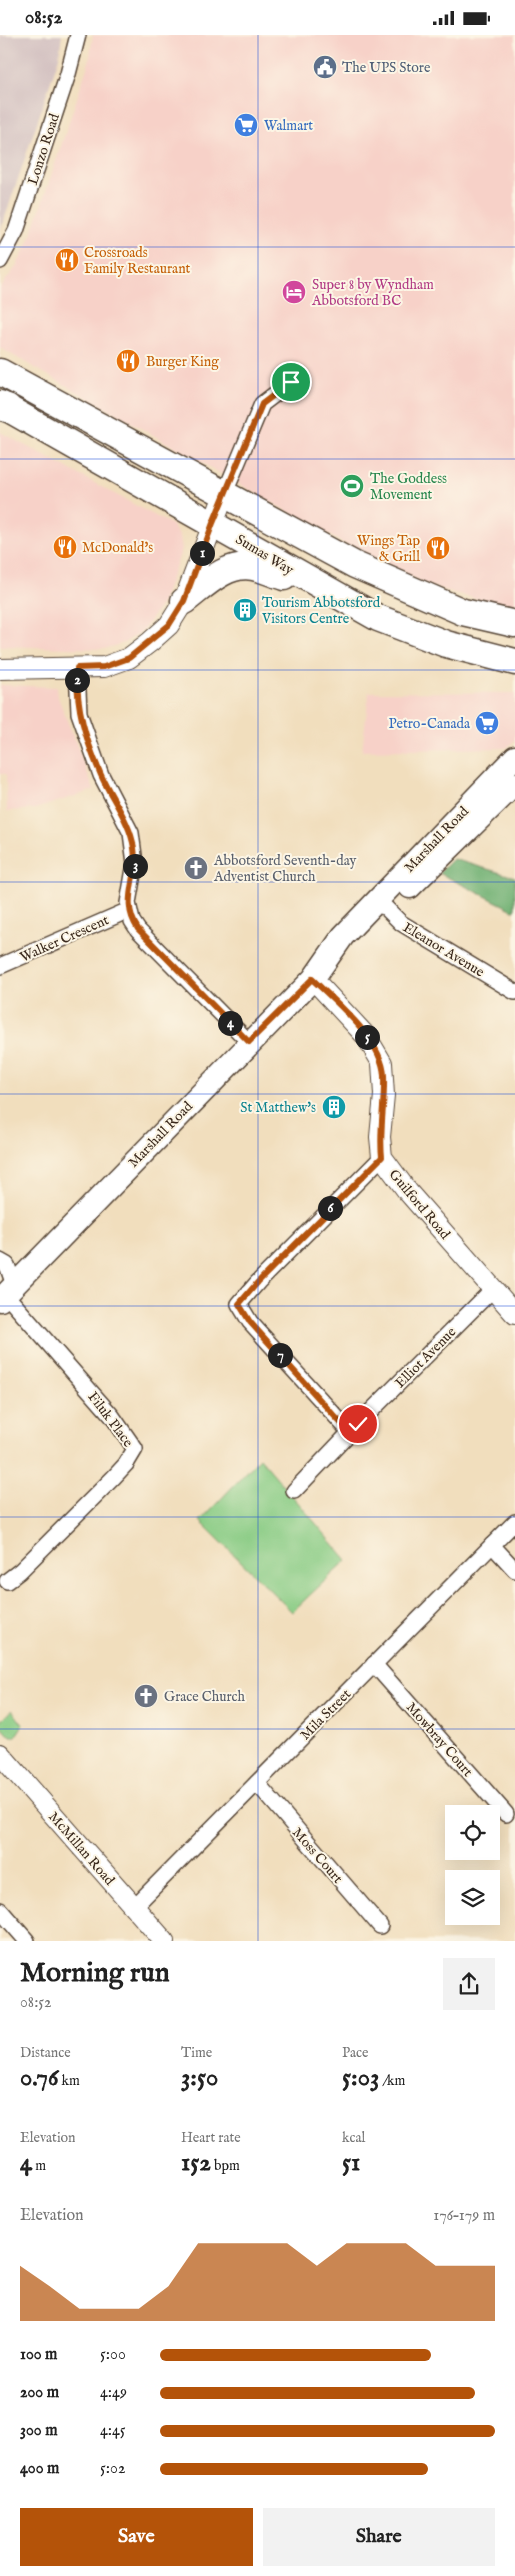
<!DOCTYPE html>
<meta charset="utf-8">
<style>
:root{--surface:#fff;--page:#f2f2f2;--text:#222;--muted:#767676;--accent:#b45309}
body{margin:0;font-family:"IM FELL English",serif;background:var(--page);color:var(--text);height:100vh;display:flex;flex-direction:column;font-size:19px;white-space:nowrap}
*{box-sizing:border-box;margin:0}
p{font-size:16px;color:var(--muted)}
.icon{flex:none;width:28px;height:28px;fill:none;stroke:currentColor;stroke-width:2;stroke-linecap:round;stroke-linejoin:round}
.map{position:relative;height:1906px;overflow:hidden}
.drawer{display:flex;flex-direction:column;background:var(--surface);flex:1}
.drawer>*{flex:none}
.fabs{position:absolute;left:445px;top:1770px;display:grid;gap:10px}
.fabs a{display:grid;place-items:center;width:55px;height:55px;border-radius:0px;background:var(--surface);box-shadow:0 5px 20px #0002;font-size:25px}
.pin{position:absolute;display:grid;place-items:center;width:42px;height:42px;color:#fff;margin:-21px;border:2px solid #fff;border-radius:50%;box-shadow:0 1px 5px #0007}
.km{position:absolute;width:25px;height:25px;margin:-12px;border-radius:50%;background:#222;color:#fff;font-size:14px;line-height:25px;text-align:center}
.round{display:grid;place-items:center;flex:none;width:52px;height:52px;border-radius:0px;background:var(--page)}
.summary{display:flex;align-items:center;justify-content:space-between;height:85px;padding:0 20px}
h1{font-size:28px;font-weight:800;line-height:38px}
.stats{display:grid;grid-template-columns:repeat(3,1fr);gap:8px;height:85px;padding:5px 20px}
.stats div{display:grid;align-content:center}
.stats b{font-size:25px;font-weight:800}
.stats small{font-size:14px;font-weight:400}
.stats p{font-size:14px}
.chart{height:140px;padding:10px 20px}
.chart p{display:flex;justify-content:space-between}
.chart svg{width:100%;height:90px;margin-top:5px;fill:var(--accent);opacity:.7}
.button{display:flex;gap:10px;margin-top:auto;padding:10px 20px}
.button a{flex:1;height:58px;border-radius:0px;background:var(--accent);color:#fff;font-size:20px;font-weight:800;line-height:58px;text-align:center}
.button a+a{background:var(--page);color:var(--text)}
ul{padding:0 20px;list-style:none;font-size:16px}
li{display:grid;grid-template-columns:80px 60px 1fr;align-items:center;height:38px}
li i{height:12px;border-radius:6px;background:var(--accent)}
.status{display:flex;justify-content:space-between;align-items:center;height:35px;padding:0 25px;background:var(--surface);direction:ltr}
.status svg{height:14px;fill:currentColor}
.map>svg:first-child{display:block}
</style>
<div class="status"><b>08:52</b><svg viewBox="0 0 49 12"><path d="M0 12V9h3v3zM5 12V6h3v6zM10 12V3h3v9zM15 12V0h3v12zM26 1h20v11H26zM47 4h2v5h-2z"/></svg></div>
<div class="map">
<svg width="515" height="1906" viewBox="0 0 515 1906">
<rect width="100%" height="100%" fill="#fcf5e5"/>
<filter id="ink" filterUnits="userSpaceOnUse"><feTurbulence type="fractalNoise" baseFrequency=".02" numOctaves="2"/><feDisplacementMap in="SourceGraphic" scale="10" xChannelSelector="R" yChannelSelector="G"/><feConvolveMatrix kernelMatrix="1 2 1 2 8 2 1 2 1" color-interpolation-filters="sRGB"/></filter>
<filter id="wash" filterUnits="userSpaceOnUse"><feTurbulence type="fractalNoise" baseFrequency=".0096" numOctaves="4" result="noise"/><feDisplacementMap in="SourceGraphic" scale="20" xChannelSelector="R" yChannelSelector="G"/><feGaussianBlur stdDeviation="1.12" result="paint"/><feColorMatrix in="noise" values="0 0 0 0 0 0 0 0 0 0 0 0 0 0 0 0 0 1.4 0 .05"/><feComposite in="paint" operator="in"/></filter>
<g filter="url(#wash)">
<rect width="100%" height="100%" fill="#f1debd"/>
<g fill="#f7d1c8">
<polygon points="93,0 515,0 515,575 427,550 348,511 0,313 0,253 16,232 30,204 89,27"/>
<polygon points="0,397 172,490 180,502 182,514 161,570 142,596 124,608 104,614 0,611"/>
<polygon points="0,650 57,652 58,662 94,755 35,774 7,776 6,739 0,739"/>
<polygon points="369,657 515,658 515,705 507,713 362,716"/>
</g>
<polygon fill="#d2bfc0" points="0,0 62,0 59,22 0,197"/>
<g fill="#8acc85" stroke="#627b52">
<polygon points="260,1423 347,1525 292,1577 200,1486"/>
<polygon points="12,1675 23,1690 15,1702 11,1702 0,1690 0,1686"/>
</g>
<polygon fill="#6fb072" stroke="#556d48" points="453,824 515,842 515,876 439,838"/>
</g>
<g filter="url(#ink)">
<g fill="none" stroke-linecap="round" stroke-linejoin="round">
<g stroke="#564536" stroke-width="18">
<g id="minor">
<polyline points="0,226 16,196 68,39 78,0"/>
<polyline points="224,460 262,369 291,347"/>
<polyline points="77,633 79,678 101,740 131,798 135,828 128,868 132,886 138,895 249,1007"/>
<polyline points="378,865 401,888 515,957"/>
<polyline points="0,931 129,875"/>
<polyline points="0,1226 7,1230 14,1250"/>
<polyline points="6,1260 112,1381 135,1414 126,1429 114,1442 20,1536 7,1546"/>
<polyline points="350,1397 250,1287 239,1269 258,1247 382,1122"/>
<polyline points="294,1456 358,1389 493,1254"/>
<polyline points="492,1510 515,1535"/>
<polyline points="374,1629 506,1779"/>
<polyline points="257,1748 380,1891"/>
<polyline points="134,1872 515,1487"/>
<polyline points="0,1875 27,1906"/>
</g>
</g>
<g stroke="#564536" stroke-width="22">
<g id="tertiary">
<polyline points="0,634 104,632 129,623 150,607 169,590 184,566 224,460"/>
<polyline points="313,944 366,1001 382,1028 384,1060 380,1102 382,1122 408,1157 515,1279"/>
<polyline points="0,1719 164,1906"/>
</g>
</g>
<g stroke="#564536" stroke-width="25">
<g id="secondary">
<polyline points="410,852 515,749"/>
<polyline points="0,1265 313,944 343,901 515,722"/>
</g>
</g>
<g stroke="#564536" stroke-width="29">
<g id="trunk">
<polyline points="0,337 355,530 463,577 515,589"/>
<polyline points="0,369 378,583 446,609 515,627"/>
<path d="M184 566C204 551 226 527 253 532 263 534 274 539 284 542"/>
</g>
</g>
<g stroke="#564536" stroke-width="30">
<polyline id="motorway" points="0,371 7,373"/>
</g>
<use href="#minor" stroke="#fff" stroke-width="15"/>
<use href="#tertiary" stroke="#fff" stroke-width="20"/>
<use href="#secondary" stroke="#fff" stroke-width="22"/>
<use href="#trunk" stroke="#fff" stroke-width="26"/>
<use href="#motorway" stroke="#fff" stroke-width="28"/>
</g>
</g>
<g fill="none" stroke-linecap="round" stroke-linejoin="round" filter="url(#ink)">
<g stroke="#fff" stroke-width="10">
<path id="route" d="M291 347 262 369 213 488 184 566 169 590 129 623 104 632 77 633C76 673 85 703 101 740 112 765 130 786 134 813 139 843 119 866 138 894L249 1007 312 944C336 967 383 1006 384 1041 385 1068 379 1095 382 1122L258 1247 239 1269 250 1287 338 1385 350 1397 358 1389"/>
</g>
<use href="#route" stroke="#b45309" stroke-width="6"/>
</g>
<path fill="none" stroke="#1d4ed8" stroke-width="1" stroke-opacity="0.55" d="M258 0V1906M0 212H515M0 424H515M0 635H515M0 847H515M0 1059H515M0 1271H515M0 1482H515M0 1694H515"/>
<defs>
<g id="civic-disc" transform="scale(1.25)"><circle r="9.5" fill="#5c6f8a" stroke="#fcf5e5"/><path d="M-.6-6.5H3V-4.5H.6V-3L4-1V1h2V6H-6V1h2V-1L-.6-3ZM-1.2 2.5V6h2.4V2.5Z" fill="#fff"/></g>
<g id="supermarket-disc" transform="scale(1.25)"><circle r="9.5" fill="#3f7fe0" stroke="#fcf5e5"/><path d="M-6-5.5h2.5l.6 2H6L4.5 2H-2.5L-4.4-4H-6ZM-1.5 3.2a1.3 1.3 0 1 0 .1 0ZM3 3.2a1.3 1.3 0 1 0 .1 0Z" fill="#fff"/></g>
<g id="restaurant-disc" transform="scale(1.25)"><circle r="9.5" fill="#e8710a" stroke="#fcf5e5"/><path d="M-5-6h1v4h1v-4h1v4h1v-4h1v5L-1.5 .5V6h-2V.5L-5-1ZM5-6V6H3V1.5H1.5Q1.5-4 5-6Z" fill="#fff"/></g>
<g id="hotel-disc" transform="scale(1.25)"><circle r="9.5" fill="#d1479c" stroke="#fcf5e5"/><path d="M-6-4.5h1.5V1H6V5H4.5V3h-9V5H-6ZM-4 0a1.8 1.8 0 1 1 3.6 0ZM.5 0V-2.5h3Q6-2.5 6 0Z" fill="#fff"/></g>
<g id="stadium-disc" transform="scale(1.25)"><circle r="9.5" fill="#2e9e5b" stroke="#fcf5e5"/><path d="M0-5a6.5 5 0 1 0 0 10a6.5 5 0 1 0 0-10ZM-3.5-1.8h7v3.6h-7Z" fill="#fff"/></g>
<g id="building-disc" transform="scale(1.25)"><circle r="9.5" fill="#0f9aa8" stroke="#fcf5e5"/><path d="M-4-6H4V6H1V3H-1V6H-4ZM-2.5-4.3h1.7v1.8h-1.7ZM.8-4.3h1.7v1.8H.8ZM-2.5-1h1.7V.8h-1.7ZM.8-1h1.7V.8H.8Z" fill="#fff"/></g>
<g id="church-disc" transform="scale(1.25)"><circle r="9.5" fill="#6b7280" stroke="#fcf5e5"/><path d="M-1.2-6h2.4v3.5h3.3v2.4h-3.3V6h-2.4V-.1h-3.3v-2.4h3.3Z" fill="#fff"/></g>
</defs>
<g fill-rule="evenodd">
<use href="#civic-disc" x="325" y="32"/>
<use href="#supermarket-disc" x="246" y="90"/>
<use href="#restaurant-disc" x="67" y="225"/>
<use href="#hotel-disc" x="294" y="257"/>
<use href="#restaurant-disc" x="128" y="326"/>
<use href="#stadium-disc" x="352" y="451"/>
<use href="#restaurant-disc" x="65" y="512"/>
<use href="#restaurant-disc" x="438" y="513"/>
<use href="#building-disc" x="245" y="575"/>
<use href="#supermarket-disc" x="487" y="688"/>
<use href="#church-disc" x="196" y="833"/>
<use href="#building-disc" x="334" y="1072"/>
<use href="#church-disc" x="146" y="1661"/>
</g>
<g text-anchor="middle" stroke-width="4" stroke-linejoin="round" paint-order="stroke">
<g font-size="14" fill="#4e5e75" stroke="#fcf5e5" text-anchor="start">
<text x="342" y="37">The UPS Store</text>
</g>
<g font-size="14" fill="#366cbe" stroke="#fcf5e5" text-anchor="start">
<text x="264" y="95">Walmart</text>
<text x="470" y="693" text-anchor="end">Petro-Canada</text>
</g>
<g font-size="14" fill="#3b2a1e" stroke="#fcf5e5">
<text transform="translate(43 114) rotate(-72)" y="5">Lonzo Road</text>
<text transform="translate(265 519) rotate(31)" y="5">Sumas Way</text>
<text transform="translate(436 804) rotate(-46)" y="5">Marshall Road</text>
<text transform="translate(64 903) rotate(-24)" y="5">Walker Crescent</text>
<text transform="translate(444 914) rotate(31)" y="5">Eleanor Avenue</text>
<text transform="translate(160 1099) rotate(-46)" y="5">Marshall Road</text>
<text transform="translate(420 1169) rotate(50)" y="5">Guilford Road</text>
<text transform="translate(425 1322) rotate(-45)" y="5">Elliot Avenue</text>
<text transform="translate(111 1384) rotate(53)" y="5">Filuk Place</text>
<text transform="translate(325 1679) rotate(-45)" y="5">Mila Street</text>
<text transform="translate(440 1704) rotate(49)" y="5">Mowbray Court</text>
<text transform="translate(82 1813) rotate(49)" y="5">McMillan Road</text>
<text transform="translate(318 1820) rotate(49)" y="5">Moss Court</text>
</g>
<g font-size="14" fill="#c56008" stroke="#fcf5e5" text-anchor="start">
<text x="84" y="222">Crossroads<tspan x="84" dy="16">Family Restaurant</tspan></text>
<text x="146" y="331">Burger King</text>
<text x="420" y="510" text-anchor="end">Wings Tap<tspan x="420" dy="16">&amp; Grill</tspan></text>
<text x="82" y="517">McDonald's</text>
</g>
<g font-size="14" fill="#b23c85" stroke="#fcf5e5" text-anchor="start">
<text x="312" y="254">Super 8 by Wyndham<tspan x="312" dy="16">Abbotsford BC</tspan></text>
</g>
<g font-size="14" fill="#27864d" stroke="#fcf5e5" text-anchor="start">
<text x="370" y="448">The Goddess<tspan x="370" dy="16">Movement</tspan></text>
</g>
<g font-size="14" fill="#0d838f" stroke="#fcf5e5" text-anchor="start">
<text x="262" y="572">Tourism Abbotsford<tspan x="262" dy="16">Visitors Centre</tspan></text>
<text x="316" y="1077" text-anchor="end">St Matthew's</text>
</g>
<g font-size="14" fill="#5b616d" stroke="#fcf5e5" text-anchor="start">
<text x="214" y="830">Abbotsford Seventh-day<tspan x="214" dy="16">Adventist Church</tspan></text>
<text x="164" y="1666">Grace Church</text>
</g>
</g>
</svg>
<div class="fabs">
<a><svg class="icon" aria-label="locate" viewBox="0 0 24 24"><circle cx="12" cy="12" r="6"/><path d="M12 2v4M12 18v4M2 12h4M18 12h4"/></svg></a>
<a><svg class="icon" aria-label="layers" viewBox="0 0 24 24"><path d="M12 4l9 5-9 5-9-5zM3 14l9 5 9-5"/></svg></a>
</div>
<div class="pin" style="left:291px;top:347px;background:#1e9e55"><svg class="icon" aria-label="arrive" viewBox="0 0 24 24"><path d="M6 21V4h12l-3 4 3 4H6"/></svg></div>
<div class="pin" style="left:358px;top:1389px;background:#d93025"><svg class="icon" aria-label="check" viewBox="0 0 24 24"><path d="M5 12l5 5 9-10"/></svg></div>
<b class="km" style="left:202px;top:518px">1</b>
<b class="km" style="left:77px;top:645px">2</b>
<b class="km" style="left:135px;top:831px">3</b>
<b class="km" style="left:230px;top:988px">4</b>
<b class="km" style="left:367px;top:1002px">5</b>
<b class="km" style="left:330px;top:1173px">6</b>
<b class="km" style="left:280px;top:1320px">7</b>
</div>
<section class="drawer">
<div class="summary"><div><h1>Morning run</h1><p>08:52</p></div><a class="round"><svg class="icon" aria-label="share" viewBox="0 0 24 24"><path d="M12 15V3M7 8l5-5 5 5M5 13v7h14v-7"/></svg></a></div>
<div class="stats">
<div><p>Distance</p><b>0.76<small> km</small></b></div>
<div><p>Time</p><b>3:50</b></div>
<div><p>Pace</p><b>5:03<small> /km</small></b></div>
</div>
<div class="stats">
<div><p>Elevation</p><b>4<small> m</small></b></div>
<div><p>Heart rate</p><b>152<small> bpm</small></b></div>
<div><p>kcal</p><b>51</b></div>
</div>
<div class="chart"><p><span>Elevation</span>176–179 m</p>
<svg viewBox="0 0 160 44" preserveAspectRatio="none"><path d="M0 44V17L10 27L20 38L30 38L40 38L50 27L60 6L70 6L80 6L90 6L100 17L110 6L120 6L130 6L140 17L150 17L160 17V44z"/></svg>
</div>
<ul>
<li><b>100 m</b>5:00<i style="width:81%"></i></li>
<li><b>200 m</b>4:49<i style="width:94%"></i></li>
<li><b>300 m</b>4:45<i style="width:100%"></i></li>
<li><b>400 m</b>5:02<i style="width:80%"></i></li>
</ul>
<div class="button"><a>Save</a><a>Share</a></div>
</section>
